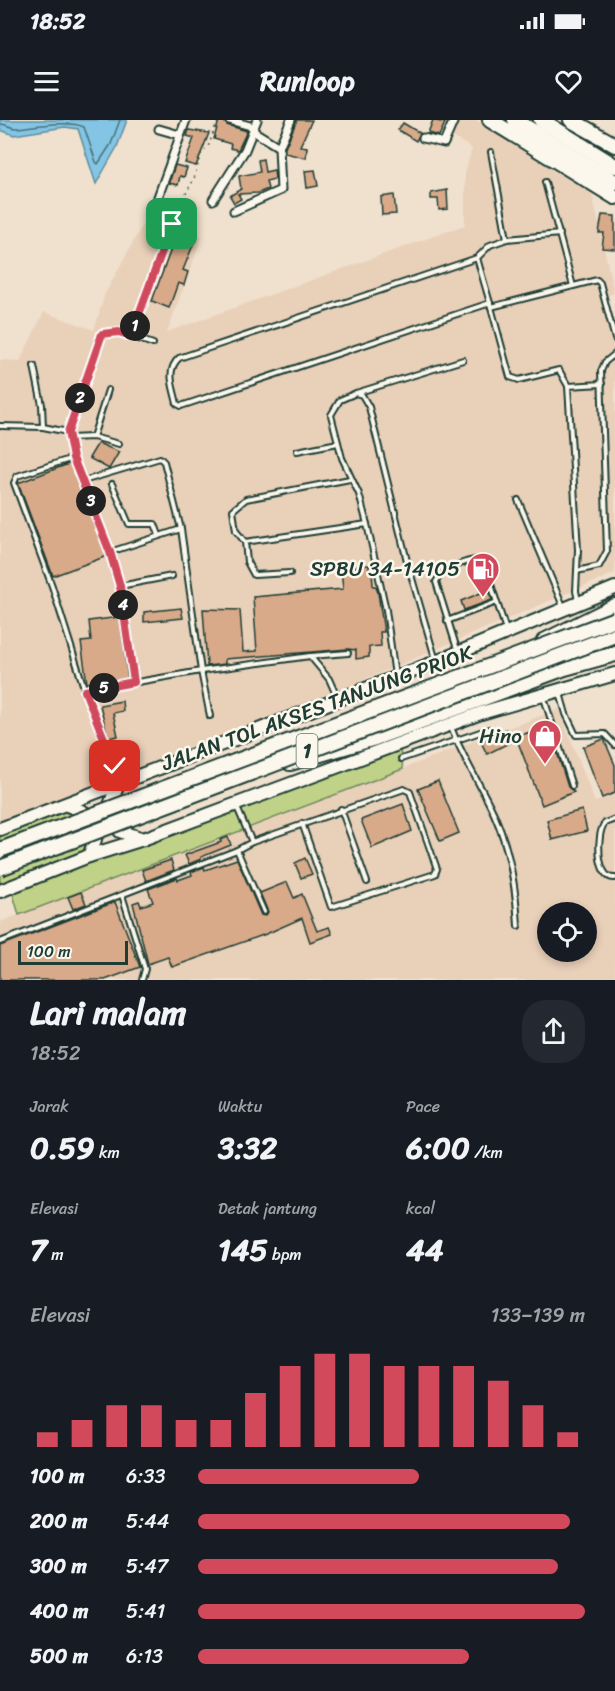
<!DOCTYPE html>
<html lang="id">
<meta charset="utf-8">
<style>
:root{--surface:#171b24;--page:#242831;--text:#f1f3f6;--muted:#9ea1a6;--accent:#d1495b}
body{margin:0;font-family:Sriracha,sans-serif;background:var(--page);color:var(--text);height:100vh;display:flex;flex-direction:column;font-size:22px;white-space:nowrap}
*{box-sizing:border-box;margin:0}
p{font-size:20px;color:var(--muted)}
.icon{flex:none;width:33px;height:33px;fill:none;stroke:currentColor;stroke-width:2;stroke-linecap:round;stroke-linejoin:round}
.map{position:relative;height:860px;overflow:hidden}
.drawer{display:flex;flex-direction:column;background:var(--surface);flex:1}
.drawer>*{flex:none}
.tools{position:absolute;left:537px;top:782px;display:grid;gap:12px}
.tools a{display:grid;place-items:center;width:60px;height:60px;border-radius:50%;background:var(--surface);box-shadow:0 3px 9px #0003;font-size:30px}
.scale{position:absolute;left:18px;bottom:15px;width:110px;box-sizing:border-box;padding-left:6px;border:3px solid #1f3d34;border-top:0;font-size:16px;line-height:21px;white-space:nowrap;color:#1f3d34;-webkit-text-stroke:4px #fbf7ec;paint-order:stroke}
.pin{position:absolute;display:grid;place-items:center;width:51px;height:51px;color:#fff;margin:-26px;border-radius:12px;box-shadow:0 3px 9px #0006}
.km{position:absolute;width:30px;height:30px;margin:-15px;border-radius:50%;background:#222;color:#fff;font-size:16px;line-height:30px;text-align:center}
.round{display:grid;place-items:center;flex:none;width:63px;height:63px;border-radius:24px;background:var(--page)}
.overview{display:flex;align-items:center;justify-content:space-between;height:102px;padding:0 30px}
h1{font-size:33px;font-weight:800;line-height:45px}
.stats{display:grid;grid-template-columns:repeat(3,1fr);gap:9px;height:102px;padding:6px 30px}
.stats div{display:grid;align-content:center}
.stats b{font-size:30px;font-weight:800}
.stats small{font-size:16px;font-weight:400}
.stats p{font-size:16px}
.chart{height:168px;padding:12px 30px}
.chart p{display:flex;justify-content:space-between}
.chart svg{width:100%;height:108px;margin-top:6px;stroke:var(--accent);stroke-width:6}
ul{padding:0 30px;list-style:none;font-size:20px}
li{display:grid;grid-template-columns:96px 72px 1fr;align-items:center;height:45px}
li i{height:15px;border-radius:8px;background:var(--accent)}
.status{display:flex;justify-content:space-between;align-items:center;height:42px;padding:0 30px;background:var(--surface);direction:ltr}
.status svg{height:16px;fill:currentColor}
header{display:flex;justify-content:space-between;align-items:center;height:78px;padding:0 30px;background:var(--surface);font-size:27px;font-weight:800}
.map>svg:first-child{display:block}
</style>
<div class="status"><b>18:52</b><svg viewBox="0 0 49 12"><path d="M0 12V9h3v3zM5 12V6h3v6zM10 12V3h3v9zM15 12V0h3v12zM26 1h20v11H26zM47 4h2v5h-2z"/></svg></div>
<header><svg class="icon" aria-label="menu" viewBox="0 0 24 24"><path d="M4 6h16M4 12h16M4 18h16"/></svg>Runloop<svg class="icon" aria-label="heart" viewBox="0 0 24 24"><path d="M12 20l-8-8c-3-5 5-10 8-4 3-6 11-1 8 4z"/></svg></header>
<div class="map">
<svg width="615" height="860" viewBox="0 0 615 860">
<rect width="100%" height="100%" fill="#f0e0ce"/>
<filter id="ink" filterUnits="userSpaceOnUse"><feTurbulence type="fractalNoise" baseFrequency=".0167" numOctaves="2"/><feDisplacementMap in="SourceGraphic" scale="12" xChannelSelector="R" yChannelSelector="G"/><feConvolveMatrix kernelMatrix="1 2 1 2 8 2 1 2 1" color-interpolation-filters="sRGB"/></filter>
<g filter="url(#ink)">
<g fill="#e9d0b9" fill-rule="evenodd">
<polygon points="455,0 476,0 592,74 614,173 603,178 613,212 615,211 615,453 122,663 0,707 0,240 20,241 44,192 94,210 105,174 151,89 202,117 167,212 465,105 465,54 472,28 447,14"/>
<path d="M559 589 595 682 615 675V860H0V802ZM548 792H586V831H548Z"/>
</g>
<g fill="#bfd288" stroke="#6f885e" stroke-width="1.5">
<polygon points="399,624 403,649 19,795 11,767 0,771 0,748 97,710 90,735"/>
<polygon points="67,685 88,693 0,730 0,709"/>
</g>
<polygon fill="#84c4e4" stroke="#5c8e9e" stroke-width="1.5" points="0,0 127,0 117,27 96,64 78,9 65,7 14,15 0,10"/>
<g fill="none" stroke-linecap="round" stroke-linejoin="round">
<path stroke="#47737a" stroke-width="1.5" d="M0 4C7 4 12 9 18 8 36 6 70 0 84 7L96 42 98 44 111 24 120 0"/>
</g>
<g fill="#d8aa89" stroke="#1f3d34" stroke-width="1.5">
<polygon points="219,0 223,0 227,5 247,11 238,30 230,28 231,24 214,19"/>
<polygon points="297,0 312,0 300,26 307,27 306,38 285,33 285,28"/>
<polygon points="433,0 445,3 439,16 428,13"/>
<polygon points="403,3 420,13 416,21 398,10"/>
<polygon points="189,10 209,13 196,46 185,43 194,18 187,16"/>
<polygon points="263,39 265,52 274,50 275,59 266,61 268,69 258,73 238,74 241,79 234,83 230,76 241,69 239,56 260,52 258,40"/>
<polygon points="175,45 187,48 184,57 180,56 178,65 169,63"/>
<polygon points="315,50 318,66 307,68 305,51"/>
<polygon points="447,70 448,89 439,90 438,79 431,79 431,73"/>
<polygon points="394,75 396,94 382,95 381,77"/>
<polygon points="602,95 615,96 615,129 602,128 604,113 599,113"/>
<polygon points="180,117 193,125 183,150 188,152 184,165 178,163 169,188 152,181 175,118 179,120"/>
<polygon points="98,323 119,332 109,349 89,338"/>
<polygon points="71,343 107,436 53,456 18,363"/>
<polygon points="369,445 369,451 372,451 373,466 376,466 378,473 384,512 380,512 381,526 369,527 369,537 356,539 356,530 348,529 225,539 225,544 207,546 203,489 240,490 243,532 257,531 253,477 343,469 341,448"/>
<polygon points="488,470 492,480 464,490 461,481"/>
<polygon points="181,488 183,498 144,502 144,492"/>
<polygon points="120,497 128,559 87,563 81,522 91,521 89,501"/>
<polygon points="122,581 123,591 113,593 118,616 108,618 100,585"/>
<polygon points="541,608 545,618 552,616 568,667 574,672 542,685 516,617"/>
<polygon points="506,609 511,622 487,634 481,622"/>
<polygon points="604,619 615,645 615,673 602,678 583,627"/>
<polygon points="438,661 459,713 440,721 418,669"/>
<polygon points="403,684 412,711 372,728 361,700"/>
<polygon points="582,690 587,711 552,720 547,700"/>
<polygon points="228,717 231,725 201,737 201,739 189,744 185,735 221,722 220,720"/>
<polygon points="305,738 312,754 301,758 295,743"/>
<polygon points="237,739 261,795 265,796 268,792 260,773 287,762 294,778 302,774 317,811 329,807 332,814 310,822 302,798 266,814 172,847 168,837 148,844 133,783 139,781 141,786 153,782 148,769 177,758 178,760 192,755 191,752 204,747 205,750"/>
<polygon points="171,740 174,750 146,761 142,750"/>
<polygon points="81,772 86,784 73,789 68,777"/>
<polygon points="115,782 140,847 105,860 0,860 0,826"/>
</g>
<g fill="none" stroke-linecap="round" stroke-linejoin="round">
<g stroke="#1f3d34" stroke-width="8">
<g id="service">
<path d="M491 32 507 119 490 125 477 138 179 238C165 251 174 268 177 284L181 286 490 183 491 187"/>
<polyline points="545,62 573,166"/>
<polyline points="507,119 560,114"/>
<polyline points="477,138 490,183"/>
<polyline points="131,216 171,110 172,103 164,98"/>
<polyline points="34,246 42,285 43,307"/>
<polyline points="568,266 602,264"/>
<polyline points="356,273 463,240"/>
<polyline points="0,306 43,307 68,312"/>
<polyline points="93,317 108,270"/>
<polyline points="69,318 93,317 119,324"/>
<polyline points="297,331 338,323"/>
<polyline points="73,338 17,356 14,363 52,466 85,571"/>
<polyline points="350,359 246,379 233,390 236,411 245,422 367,404 386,490 395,556"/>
<polyline points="83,361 160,338 164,342 181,409"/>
<polyline points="112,364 129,404 155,404 159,415"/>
<polyline points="518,380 563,486"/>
<polyline points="367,404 359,374 342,338 331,295 340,280 356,273 362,275 369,287 407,441 436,541"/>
<polyline points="245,422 247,442 254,455 290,453"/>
<polyline points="110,432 181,409 201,551 210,596"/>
<polyline points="577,451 599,446 607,431 601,251 605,242 615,234"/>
<polyline points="120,466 172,456"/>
<polyline points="578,481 576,471 578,430 568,266 559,250 519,260 510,257 491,187 597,160 600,163 615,219"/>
<polyline points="447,501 497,482"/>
<path d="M457 529 436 462C441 449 470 438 483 440L506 510"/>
<polyline points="311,536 348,533"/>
<polyline points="134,562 120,466 110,432 73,338 68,312 102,214 119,212 153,224"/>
<polyline points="560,573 566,594 576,615 605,614 615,625"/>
<polyline points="544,578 572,666"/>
<path d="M451 607C462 637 481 665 494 694 510 730 516 767 518 806"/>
<polyline points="401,639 489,609"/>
<polyline points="121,659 85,571 201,551 310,536 329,559 337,577"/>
<polyline points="236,685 252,722"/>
<polyline points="341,689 367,762"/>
<path d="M615 699 605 703C596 712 596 760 615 758"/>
<polyline points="237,730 264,792"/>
<polyline points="122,775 145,849 142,860"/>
<polyline points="0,822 237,730 252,722 404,669 410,672 437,749 435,754 331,787 302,703"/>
</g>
</g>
<g stroke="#1f3d34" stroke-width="11">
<g id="minor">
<polyline points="229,0 254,7"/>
<polyline points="159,9 180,15"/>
<polyline points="253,11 279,27"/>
<polyline points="423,18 444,23 454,0"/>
<polyline points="158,77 186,0"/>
<polyline points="213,80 245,30 257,0"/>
<polyline points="234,91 281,70 279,27 291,0"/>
</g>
</g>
<g stroke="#1f3d34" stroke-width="16">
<g id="trunk">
<polyline points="118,664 110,685 117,707 120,711 143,719"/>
<path d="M67 685C98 697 103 703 89 736"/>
<polyline points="0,709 436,542 615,468"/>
<polyline points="0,771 89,736 143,719 481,593 615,554"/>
</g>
</g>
<g stroke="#1f3d34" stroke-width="18">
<g id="motorway">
<polyline points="490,0 615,77"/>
<polyline points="515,0 615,62"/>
<polyline points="541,0 615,46"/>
<polyline points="571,0 615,25"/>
<polyline points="544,521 615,486"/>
<polyline points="290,643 375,618 565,548 615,534"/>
</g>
</g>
<polyline stroke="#1f3d34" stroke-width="1.5" stroke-dasharray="1.5 4.5" stroke-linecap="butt" points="183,79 194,59 201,34 208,27 218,0"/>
<use href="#service" stroke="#fbf7ec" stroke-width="4"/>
<use href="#minor" stroke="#fbf7ec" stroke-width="7"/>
<use href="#trunk" stroke="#fbf7ec" stroke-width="12"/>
<use href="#motorway" stroke="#fbf7ec" stroke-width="14"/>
<g stroke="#1f3d34" stroke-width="18" stroke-linecap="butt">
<g id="motorway-bridge">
<polyline points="0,730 615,499"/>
<polyline points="0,748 615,515"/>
</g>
</g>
<use href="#motorway-bridge" stroke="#fbf7ec" stroke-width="14"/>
</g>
</g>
<g fill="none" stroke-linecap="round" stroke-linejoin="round" filter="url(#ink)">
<g stroke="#fff" stroke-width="12">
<polyline id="route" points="115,646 85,571 134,562 120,466 110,432 73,338 68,312 102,214 119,212 131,216 172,104"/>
</g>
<use href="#route" stroke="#d1495b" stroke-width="8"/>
</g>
<defs>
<g id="fuel-pin" transform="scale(1.725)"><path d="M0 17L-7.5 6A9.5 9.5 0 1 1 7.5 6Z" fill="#d1495b" stroke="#fbf7ec"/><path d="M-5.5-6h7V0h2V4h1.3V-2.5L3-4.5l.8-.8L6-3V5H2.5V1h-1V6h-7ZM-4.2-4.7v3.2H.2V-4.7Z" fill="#fff"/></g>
<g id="shop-pin" transform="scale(1.725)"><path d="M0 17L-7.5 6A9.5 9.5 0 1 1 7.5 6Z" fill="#d1495b" stroke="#fbf7ec"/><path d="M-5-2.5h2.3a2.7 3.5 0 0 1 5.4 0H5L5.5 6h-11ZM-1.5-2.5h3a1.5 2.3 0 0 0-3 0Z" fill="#fff"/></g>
</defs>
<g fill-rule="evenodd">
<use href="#fuel-pin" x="483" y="449"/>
<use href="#shop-pin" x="545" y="616"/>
</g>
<g text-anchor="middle" stroke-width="5" stroke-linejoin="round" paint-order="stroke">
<rect fill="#fbf7ec" stroke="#61756b" stroke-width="1.5" x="296.5" y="614" width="21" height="34" rx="4.5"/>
<g font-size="20" font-weight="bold" fill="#1f3d34">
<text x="307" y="638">1</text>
</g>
<g font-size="21" fill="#1f3d34" stroke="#fbf7ec" text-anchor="end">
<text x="460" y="456">SPBU 34-14105</text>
<text x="522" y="623">Hino</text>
</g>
<g font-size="21" fill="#1f3d34" stroke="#fbf7ec">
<text transform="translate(317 588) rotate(-20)" y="7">JALAN TOL AKSES TANJUNG PRIOK</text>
</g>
</g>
</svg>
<div class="tools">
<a><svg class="icon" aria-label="locate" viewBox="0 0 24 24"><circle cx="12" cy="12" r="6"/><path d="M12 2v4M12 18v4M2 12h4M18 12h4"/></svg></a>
</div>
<div class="scale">100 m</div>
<div class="pin" style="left:172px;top:104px;background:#1e9e55"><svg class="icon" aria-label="arrive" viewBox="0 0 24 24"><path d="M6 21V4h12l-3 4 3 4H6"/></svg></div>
<div class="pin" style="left:115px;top:646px;background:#d93025"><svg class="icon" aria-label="check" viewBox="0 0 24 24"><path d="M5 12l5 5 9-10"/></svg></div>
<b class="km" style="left:135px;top:206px">1</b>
<b class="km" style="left:80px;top:278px">2</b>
<b class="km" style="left:91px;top:381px">3</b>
<b class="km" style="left:123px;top:485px">4</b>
<b class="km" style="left:104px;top:568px">5</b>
</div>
<section class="drawer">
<div class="overview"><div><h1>Lari malam</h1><p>18:52</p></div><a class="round"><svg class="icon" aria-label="share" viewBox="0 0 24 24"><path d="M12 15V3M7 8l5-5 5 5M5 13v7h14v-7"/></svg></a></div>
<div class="stats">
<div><p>Jarak</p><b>0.59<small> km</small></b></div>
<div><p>Waktu</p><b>3:32</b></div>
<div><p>Pace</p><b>6:00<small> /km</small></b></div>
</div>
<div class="stats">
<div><p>Elevasi</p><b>7<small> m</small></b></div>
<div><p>Detak jantung</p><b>145<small> bpm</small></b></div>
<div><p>kcal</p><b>44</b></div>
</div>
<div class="chart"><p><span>Elevasi</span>133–139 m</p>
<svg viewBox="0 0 160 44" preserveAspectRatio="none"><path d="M5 44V38M15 44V33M25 44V27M35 44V27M45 44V33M55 44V33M65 44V22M75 44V11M85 44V6M95 44V6M105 44V11M115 44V11M125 44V11M135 44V17M145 44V27M155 44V38"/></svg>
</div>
<ul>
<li><b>100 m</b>6:33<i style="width:57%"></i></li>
<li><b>200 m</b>5:44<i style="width:96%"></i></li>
<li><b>300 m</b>5:47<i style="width:93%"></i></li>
<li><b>400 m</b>5:41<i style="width:100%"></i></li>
<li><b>500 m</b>6:13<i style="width:70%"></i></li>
</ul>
</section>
